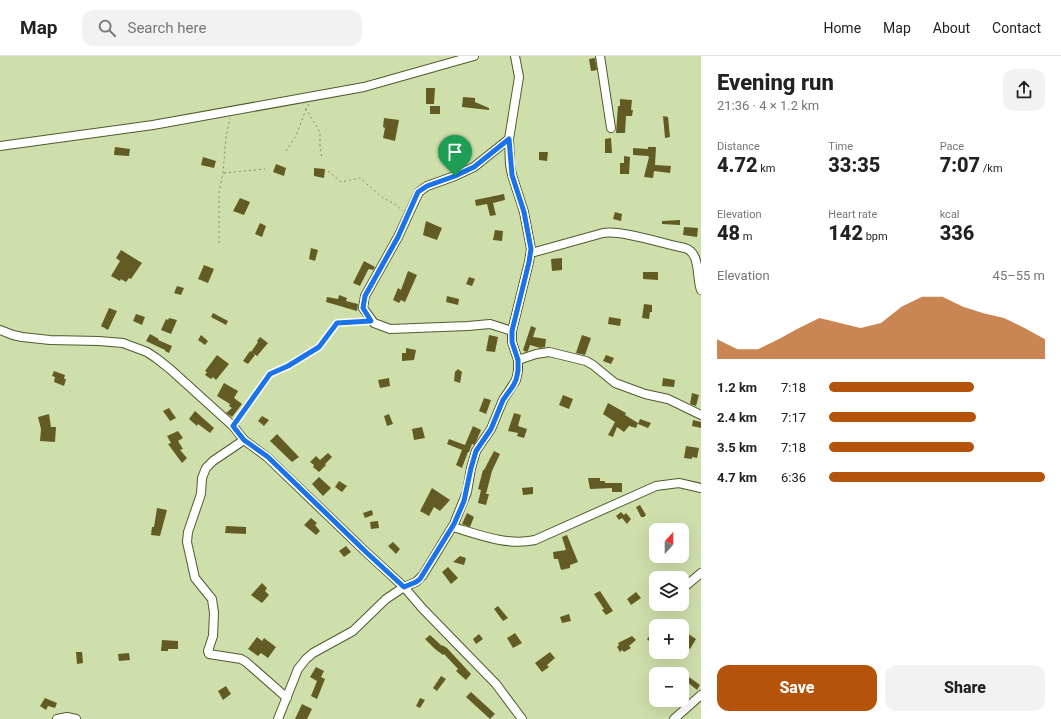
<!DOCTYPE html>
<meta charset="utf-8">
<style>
:root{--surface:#fff;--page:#f2f2f2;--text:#222;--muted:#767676;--line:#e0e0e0;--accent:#b45309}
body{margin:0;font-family:Roboto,sans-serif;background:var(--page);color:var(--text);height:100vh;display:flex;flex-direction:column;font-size:15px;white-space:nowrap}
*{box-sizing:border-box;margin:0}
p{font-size:13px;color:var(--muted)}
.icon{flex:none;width:22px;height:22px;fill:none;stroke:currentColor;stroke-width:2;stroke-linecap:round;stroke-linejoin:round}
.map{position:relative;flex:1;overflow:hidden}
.side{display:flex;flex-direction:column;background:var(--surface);width:360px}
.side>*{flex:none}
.needle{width:26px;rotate:21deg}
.controls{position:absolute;left:649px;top:467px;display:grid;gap:8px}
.controls a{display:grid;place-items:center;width:40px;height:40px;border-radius:8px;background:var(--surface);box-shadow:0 4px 16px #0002;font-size:20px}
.pin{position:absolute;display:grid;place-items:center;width:34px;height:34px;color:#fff;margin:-41px -17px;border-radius:50% 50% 50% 0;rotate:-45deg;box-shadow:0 0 4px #0007}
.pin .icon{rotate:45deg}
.round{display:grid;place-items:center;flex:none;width:42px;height:42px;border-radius:12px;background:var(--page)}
.head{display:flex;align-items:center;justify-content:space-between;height:68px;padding:0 16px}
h1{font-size:22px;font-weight:800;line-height:30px}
.metrics{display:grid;grid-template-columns:repeat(3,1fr);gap:6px;height:68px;padding:4px 16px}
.metrics div{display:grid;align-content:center}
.metrics b{font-size:20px;font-weight:800}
.metrics small{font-size:11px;font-weight:400}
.metrics p{font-size:11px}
.chart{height:112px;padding:8px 16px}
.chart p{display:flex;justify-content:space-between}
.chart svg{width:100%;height:72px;margin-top:4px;fill:var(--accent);opacity:.7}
.action{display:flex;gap:8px;margin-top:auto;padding:8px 16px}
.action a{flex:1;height:46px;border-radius:12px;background:var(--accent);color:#fff;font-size:16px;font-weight:800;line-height:46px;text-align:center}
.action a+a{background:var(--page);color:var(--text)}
ul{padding:0 16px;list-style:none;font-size:13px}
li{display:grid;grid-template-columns:64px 48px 1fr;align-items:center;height:30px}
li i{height:10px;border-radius:5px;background:var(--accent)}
header{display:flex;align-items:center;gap:24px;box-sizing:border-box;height:56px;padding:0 20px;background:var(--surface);border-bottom:1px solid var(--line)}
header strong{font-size:19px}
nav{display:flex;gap:22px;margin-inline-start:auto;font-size:14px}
.search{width:280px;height:36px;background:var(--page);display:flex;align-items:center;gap:10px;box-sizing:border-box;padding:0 14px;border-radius:12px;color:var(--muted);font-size:15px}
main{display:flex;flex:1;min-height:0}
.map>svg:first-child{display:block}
</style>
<header>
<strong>Map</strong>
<div class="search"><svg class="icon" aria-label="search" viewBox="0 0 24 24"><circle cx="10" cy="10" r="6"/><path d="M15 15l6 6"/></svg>Search here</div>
<nav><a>Home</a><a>Map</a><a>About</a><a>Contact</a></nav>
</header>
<main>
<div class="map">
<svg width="701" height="663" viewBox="0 0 701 663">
<rect width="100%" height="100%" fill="#cfdfab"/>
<g fill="#635b24">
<polygon points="595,2 597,14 591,15 589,3"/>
<polygon points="426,32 435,32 434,48 426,48"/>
<polygon points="463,41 475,42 475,46 489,52 489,54 462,51"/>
<polygon points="620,43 632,44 631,54 633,54 632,60 626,60 625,77 616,77 618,50 620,50"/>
<rect x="430" y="50" width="10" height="8"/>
<polygon points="663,60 668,61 670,81 665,82"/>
<polygon points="384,62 399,64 395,85 383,82 385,72 383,71"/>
<polygon points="611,82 612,97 605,97 605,83"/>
<polygon points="115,91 130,93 129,100 114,99"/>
<polygon points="648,91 656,91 655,109 671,110 670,117 654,115 653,122 644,121 649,101 648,100 633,99 633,92 648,93"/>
<polygon points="539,96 548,96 547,105 539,104"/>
<polygon points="624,100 630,101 629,118 620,118 620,107 624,107"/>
<polygon points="203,101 216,105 214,112 201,109"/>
<polygon points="276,108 286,112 284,120 273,116"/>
<polygon points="314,112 325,113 324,122 314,120"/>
<polygon points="504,138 505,144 493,147 496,159 490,160 487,148 476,150 475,144"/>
<polygon points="240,142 250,146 244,159 233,155"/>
<polygon points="615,156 622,158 621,165 613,163"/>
<polygon points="680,164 680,169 662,168 662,165"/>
<polygon points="426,165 442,172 437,184 423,179"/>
<polygon points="260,167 266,170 262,181 255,178"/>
<polygon points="684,171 698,172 697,181 683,179"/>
<polygon points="495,174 503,175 502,185 493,184"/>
<polygon points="311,192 318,194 315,205 309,203"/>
<polygon points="121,194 142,207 131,223 129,222 126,226 121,223 120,225 111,220 120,205 116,202"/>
<polygon points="562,202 562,214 552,215 551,203"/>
<polygon points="364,205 375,211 373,214 369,213 368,214 360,230 353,227"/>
<polygon points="204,209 214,213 208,227 198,223"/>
<polygon points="408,215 417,219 405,246 401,244 399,247 393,244 398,232 401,234"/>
<polygon points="643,216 658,216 658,224 643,223"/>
<polygon points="469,221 475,223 472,230 466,228"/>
<polygon points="177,230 184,232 181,239 174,237"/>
<polygon points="339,239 347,242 346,245 358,248 357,255 326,246 327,241 338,243"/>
<polygon points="447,240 459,243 458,249 446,246"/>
<polygon points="644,248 652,249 652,256 650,256 649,263 642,262"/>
<polygon points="109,252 117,255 108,274 101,270"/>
<polygon points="213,257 228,265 226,269 211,261"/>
<polygon points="136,258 145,261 142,269 133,265"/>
<polygon points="609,261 621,263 620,270 608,268"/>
<polygon points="169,262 177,264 171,278 161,274 166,263 168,264"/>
<polygon points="531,270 536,272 533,281 546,283 545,291 540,292 530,289 528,295 526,296 523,294"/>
<polygon points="150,278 159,283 158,284 172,290 169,297 165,295 165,294 146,285"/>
<polygon points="201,279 208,285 205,289 198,284"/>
<polygon points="489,279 498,281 495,296 486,295"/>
<polygon points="582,279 591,282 585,299 576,297"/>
<polygon points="260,281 268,287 257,300 253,297 255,299 248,308 243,305 250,295 251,296 258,286 257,285"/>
<polygon points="406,292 416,294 414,304 402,305 402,297 406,297"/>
<polygon points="217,299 229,308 216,324 213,321 211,323 205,319 207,316 205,315"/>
<polygon points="606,299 614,302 611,308 603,305"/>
<polygon points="458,313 462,316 460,327 454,325 455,316"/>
<polygon points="54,315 65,319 64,323 66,323 64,330 54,326 55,321 52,320"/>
<polygon points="389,322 390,330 380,332 378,324"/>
<polygon points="663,322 675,324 674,331 662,330"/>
<polygon points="224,327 238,335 234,342 242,348 232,361 226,357 232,352 229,350 230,348 217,340"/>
<polygon points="692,337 699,339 696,350 690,348"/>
<polygon points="563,339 573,343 569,353 559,349"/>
<polygon points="484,342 491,344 486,358 479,355"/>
<polygon points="608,347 626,357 625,359 638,367 636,372 629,370 624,376 617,371 613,381 608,379 615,366 603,358"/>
<polygon points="169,352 176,362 170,365 163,355"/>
<polygon points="195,355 214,372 210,377 198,368 197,370 189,363"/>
<polygon points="514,357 521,359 518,370 527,373 524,382 517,380 518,377 508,375"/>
<polygon points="49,358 51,371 56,371 55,386 40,385 41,373 38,361"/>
<polygon points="389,358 393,368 387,370 384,360"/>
<polygon points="262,360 269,364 264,370 258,365"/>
<polygon points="640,363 651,367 648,372 638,368"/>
<polygon points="693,364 701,366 701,372 692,370"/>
<polygon points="473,370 481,374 476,386 474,389 472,388 469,396 468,396 462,412 456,409 462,394 447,388 449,383 465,389"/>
<polygon points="422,371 425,382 414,384 412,373"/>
<polygon points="178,375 183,382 178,385 183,393 180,394 187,402 182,407 168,388 171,387 167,380"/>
<polygon points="277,378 299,401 292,406 270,385"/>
<polygon points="686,390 699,392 697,402 692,401 692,403 684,402"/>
<polygon points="494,395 500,398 492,415 486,438 489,438 486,449 478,447 481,434 478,433 483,414 484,414"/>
<polygon points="328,397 332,401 325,408 326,409 319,416 313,411 314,409 310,406 316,400 320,404"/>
<polygon points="319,421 331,432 323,440 312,428"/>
<polygon points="588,422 600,422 600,425 605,425 605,427 622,427 622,436 612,436 612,432 590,433"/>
<polygon points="339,425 347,430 342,436 335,431"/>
<polygon points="533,431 533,438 523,439 522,432"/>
<polygon points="432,432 450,444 440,455 434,451 429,460 420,455"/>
<polygon points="640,449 646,459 644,461 641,461 636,451"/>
<polygon points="157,452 167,454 160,480 151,479 152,471 154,471"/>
<polygon points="372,454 373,459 365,462 363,457"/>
<polygon points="621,456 624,459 626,457 631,463 627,468 622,462 619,464 616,460"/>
<polygon points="467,457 474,461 470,471 462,468"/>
<polygon points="311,462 317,467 315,469 320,475 316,479 304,469"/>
<polygon points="378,465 379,472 371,473 370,466"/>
<polygon points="226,470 246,471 246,478 225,477"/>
<polygon points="567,479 578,506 570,509 570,512 561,514 558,503 554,503 553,496 566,494 562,481"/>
<polygon points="393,486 400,493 396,498 388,490"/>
<polygon points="346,490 351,496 344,501 339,495"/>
<polygon points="460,500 466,502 464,509 453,506"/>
<polygon points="448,511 458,522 451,528 442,516"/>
<polygon points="262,527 267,532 265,535 269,539 262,547 251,539"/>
<polygon points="600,535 613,555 606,559 602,554 604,553 594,538"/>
<polygon points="636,536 641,542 631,549 627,543"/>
<polygon points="498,550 508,562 503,565 494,553"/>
<polygon points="569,558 571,565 562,567 560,561"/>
<polygon points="515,577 522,587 513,592 507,582"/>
<polygon points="652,577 656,581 656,592 647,583"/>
<polygon points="687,577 696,583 690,593 682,588 682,584"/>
<polygon points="479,578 483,583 476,588 473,583"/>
<polygon points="430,579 442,590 442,589 447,592 471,618 466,624 456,615 458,613 444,598 443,599 435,593 425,583"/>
<polygon points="632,580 636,584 629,590 631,592 624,596 622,594 620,596 617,591 619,589 618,587"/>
<polygon points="257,581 262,585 264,582 276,591 268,602 261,597 258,600 248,593"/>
<polygon points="162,584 178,585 178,593 168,593 168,595 161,595"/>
<polygon points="76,596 82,596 83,607 77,608"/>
<polygon points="550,596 555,602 547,609 549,611 542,616 535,607"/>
<polygon points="129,597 130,604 119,605 118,598"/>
<polygon points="316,611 324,615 321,621 325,623 317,643 311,640 317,625 310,621"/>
<polygon points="441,620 446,623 437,635 433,632"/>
<polygon points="689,621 700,629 697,634 686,625"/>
<polygon points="226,630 231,638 223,644 218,635"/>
<polygon points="471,636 495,658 490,663 466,641"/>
<polygon points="45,642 57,647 55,652 48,650 46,654 40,650"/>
<polygon points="420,642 425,644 420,652 416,650"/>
<polygon points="302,648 312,653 307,663 295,663"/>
</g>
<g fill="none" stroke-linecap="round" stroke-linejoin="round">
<g stroke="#4f5b2d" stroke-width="10">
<g id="minor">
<polyline points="600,0 611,72"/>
<polyline points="509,83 474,111 455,120 427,130 419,136 398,181 365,240 363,252 374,267 390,273 468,270 490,268 512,275"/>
<polyline points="0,90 153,69 364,31 474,0"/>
<path d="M531 197 603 177C622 174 664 188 685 192 701 197 696 221 701 234"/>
<polyline points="0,274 13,279 22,281 50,284 99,285 123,287 147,296 156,302 170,313 233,370 244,384 267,401 367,497 404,531 422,552 496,628 522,663"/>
<polyline points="518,304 536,298 549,296 586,305 593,309 615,327 645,338 668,343 701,359"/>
<polyline points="244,384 213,405 206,412 202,422 201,438 188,476 187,486 195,522 212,543 214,557 213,580 208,595 209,598 241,603 246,606 287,642"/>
<path d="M453 471C480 479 507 490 535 484L656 430 679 427 701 432"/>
<polyline points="682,533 701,517"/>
<polyline points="57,663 67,661 76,663"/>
<polyline points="278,663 298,613 306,603 313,597 353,575 386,543 404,531 416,526 423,519 454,468 467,436 471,412 476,395 491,373 503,344 516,324 518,315 518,304 512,286 512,275 529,206 531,193 524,156 512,119 510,109 509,83 519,21 515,0"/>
<polyline points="674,663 701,639"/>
</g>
</g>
<g stroke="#808b66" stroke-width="1" stroke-dasharray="2 3" stroke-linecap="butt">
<polyline points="309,48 306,53 320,76 320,91 322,102"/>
<polyline points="286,95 296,80 306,53"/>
<polyline points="328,115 341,126 360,122 383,142 395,148 403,155"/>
<polyline points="224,117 265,113"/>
<polyline points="219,187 219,136 223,117 226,81 230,62"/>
<polyline points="238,363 270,318 288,310 319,291 337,267 362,265"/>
</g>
<use href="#minor" stroke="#fff" stroke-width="8"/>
</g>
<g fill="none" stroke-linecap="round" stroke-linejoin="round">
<g stroke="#fff" stroke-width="8">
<polygon id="route" points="509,83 512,119 524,156 531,193 529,206 512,275 512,286 518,304 518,315 516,324 513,330 503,344 491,373 476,395 471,412 464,445 454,468 420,523 416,526 404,531 367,497 268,401 244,384 233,370 270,318 288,310 319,291 337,267 371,265 363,252 365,240 398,181 418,136 427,130 455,120 474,111"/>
</g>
<use href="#route" stroke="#1a73e8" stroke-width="5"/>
</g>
</svg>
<div class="controls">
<a><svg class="needle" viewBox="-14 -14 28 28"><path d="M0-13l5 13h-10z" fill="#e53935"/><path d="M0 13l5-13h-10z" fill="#767676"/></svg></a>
<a><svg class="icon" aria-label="layers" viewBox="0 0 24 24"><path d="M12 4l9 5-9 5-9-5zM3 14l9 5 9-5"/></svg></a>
<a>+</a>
<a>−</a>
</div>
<div class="pin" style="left:455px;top:120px;background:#1e9e55"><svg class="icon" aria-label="arrive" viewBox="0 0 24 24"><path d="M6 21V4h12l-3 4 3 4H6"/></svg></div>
</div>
<section class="side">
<div class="head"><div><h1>Evening run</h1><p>21:36 · 4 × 1.2 km</p></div><a class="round"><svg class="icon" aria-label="share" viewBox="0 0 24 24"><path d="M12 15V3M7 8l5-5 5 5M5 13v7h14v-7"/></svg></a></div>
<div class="metrics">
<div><p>Distance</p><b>4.72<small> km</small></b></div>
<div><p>Time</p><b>33:35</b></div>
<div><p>Pace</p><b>7:07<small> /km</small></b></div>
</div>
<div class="metrics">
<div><p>Elevation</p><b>48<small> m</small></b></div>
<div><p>Heart rate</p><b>142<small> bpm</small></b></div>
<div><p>kcal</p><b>336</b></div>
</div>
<div class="chart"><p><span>Elevation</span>45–55 m</p>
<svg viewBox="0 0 160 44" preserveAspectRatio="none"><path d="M0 44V32L10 38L20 38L30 32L40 25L50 19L60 22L70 25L80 22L90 12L100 6L110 6L120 12L130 16L140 19L150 25L160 32V44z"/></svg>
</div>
<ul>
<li><b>1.2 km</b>7:18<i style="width:67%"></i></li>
<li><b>2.4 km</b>7:17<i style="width:68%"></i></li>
<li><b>3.5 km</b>7:18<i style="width:67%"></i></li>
<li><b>4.7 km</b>6:36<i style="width:100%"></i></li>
</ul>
<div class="action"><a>Save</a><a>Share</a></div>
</section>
</main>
